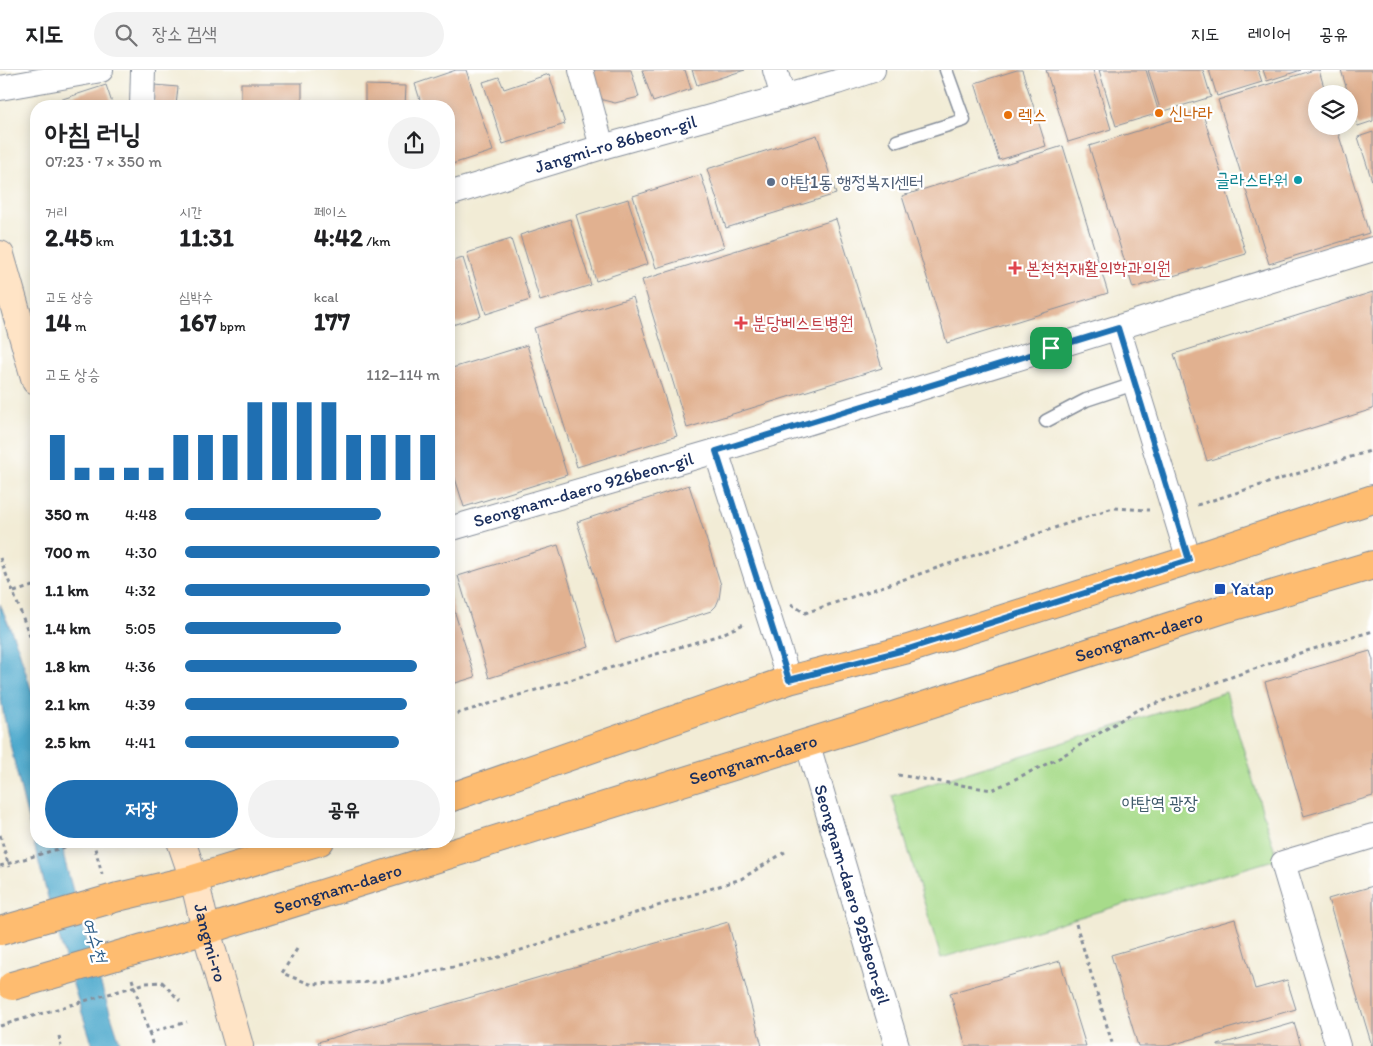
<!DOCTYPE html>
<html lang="ko">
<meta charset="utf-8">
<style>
:root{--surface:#fff;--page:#f2f2f2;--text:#202124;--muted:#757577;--line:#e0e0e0;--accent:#1f6fb2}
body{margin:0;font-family:Itim,"Poor Story",sans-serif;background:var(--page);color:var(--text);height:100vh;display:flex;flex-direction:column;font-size:19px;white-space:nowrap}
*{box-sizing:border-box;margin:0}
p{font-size:16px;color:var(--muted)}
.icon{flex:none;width:28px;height:28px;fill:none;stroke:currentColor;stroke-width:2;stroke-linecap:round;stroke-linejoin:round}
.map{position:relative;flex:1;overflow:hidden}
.details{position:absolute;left:30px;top:30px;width:425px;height:748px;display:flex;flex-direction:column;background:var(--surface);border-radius:20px;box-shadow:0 2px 12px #0003}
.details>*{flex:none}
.fabs{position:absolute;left:1308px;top:15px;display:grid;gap:10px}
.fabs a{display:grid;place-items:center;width:50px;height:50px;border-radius:50%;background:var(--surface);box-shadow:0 2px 12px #0003;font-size:25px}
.pin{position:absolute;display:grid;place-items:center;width:42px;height:42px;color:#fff;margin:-21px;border-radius:10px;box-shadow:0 2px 8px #0006}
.round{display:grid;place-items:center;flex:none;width:52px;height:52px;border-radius:26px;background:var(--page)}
.head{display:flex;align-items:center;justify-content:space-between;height:85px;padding:0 15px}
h1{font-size:28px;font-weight:700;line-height:38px}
.stats{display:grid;grid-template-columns:repeat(3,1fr);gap:8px;height:85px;padding:5px 15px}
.stats div{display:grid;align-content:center}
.stats b{font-size:25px;font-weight:700}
.stats small{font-size:14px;font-weight:400}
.stats p{font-size:14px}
.chart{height:140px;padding:10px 15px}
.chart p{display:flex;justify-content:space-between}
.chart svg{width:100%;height:90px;margin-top:5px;stroke:var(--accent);stroke-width:6}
.action{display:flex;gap:10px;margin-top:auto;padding:10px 15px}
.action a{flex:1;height:58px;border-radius:30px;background:var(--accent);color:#fff;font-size:20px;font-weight:700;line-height:58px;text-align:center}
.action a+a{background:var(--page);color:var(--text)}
ul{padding:0 15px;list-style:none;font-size:16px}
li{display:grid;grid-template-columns:80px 60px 1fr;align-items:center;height:38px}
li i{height:12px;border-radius:6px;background:var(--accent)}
header{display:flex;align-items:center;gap:30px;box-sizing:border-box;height:70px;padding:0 25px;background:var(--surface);border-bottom:1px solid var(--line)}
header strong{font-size:24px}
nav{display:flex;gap:28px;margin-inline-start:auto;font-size:18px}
.search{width:350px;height:45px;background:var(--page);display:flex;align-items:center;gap:12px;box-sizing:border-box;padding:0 18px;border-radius:28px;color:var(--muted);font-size:19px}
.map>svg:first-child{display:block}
</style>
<header>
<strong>지도</strong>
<div class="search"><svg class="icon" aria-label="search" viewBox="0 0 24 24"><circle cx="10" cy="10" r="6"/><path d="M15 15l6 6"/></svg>장소 검색</div>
<nav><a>지도</a><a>레이어</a><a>공유</a></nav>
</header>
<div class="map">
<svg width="1373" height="976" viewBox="0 0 1373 976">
<rect width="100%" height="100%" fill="#fff"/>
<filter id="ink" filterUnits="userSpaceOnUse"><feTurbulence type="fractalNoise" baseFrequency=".02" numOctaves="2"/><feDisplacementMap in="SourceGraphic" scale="10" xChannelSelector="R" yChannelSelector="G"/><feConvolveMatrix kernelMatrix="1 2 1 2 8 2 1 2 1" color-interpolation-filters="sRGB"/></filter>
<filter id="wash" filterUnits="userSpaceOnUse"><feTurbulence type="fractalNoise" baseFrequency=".0096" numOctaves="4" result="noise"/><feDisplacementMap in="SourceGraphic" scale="20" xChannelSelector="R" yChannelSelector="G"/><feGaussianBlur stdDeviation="1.12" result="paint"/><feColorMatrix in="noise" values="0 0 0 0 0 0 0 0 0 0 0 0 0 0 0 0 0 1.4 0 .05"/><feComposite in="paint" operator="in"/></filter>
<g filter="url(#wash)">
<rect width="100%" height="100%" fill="#f2ecd6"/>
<polygon fill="#a7db8a" stroke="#618574" points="1226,622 1277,789 941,888 892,726"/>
<path fill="#4faacd" stroke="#356c96" d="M0 534 18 577 36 635V771H63L64 788 87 872 121 976H93C56 868 29 758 4 647L0 624Z"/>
<g id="blocks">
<g fill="#e1b190">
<polygon points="456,0 466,0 493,81 449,95 449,36 422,36 415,14"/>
<polygon points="591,0 631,0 639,27 615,33 603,30 598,22"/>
<polygon points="642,0 685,0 691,19 653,32"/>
<polygon points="692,0 745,0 697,15"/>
<polygon points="1017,0 1022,0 1046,76 999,90 975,13"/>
<polygon points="1046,0 1093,0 1111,59 1068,72"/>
<polygon points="1099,0 1146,0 1159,43 1116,56"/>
<polygon points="1148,0 1203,0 1211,27 1161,42"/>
<polygon points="1209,0 1258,0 1262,12 1217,26"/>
<polygon points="1263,0 1301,0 1267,11"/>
<polygon points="1314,0 1319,0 1326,24 1316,24 1316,56 1336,56 1369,163 1269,194 1218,30"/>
<polygon points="1341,0 1373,0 1373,51 1358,56"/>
<polygon points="549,4 565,54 503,74 483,12 499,7 504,19"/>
<rect x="241" y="13" width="61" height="23"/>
<polygon points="106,15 113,36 41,36"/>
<polygon points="155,15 178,17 176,36 154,36"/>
<polygon points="365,15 406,16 405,36 365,36"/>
<polygon points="1202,41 1246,184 1133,218 1089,76"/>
<polygon points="1373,62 1373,114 1358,67"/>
<polygon points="817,65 836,124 726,158 707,99"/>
<polygon points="1063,76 1108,223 947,273 902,126"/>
<polygon points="701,105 724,177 656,198 633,126"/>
<polygon points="628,129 648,194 596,211 576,145"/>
<polygon points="570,149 591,215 540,231 520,165"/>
<polygon points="836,149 882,298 687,358 642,210"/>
<polygon points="511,169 530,230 486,244 467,183"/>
<polygon points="463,188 481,246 449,256 449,192"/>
<polygon points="1373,222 1373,339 1207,391 1174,284"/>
<polygon points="633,227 677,366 577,397 534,258"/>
<polygon points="527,275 567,405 464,437 449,389 449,299"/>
<polygon points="689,415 721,515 719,529 716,536 711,541 616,572 577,452"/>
<polygon points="558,475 589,577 489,608 458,506"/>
<polygon points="449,524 475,607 449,615"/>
<polygon points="1370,581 1373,590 1373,726 1304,746 1265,612"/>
<polygon points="1373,816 1373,976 1372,976 1328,829"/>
<polygon points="1235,849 1255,919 1287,910 1296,939 1168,976 1138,976 1111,885"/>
<polygon points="728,852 762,976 320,976 318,972"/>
<polygon points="1060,891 1086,976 966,976 950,923"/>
<polygon points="1294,953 1301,976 1218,976 1218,975"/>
</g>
</g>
</g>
<g filter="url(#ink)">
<use href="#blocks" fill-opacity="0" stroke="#868e9a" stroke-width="1"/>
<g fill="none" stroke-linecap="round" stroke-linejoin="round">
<g stroke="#868e9a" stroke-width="15">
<g id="lane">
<polyline points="897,71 964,50 946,0"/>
<polyline points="1046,351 1086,330 1134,314"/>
</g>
</g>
<g stroke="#868e9a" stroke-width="26">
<g id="street">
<polyline points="581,0 602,77"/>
<polyline points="775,0 783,27"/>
<polyline points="0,18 101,0"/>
<polyline points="142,36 143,0"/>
<path id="s1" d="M449 124 602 77 837 12 873 0"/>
<polyline points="1118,258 1189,490"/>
<polyline points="716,381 789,610"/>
<path id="s2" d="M449 459 716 381 1373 179"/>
<path id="s3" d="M807 672 897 976"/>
<polyline points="1338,976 1283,793 1373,766"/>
</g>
</g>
<g stroke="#868e9a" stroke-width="30">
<g id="secondary">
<polyline points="0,185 36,311"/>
<path id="s4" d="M181 771 194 809 206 860 239 976"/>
</g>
</g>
<g stroke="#868e9a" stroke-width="30">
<g id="primary">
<polyline points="449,728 789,610 908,579 1189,490 1373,429"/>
<polyline points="118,827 194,809 320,771"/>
<path id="s5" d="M133 881 206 860 868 654 1227 538 1373 495"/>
</g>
</g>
<g stroke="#868e9a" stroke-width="3" stroke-dasharray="4 4" stroke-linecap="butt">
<polyline points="1197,435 1373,380"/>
<polyline points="0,488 36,582"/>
<polyline points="14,522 36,515"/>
<polyline points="791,534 805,543 1113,438 1149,440"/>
<polyline points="449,646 720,565 746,553"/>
<polyline points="898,705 992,720 1059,688 1137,640 1300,583 1373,561"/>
<polyline points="0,765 9,797"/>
<polyline points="93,771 102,804"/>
<polyline points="1076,854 1113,976"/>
<polyline points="297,879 282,903 310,914 379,912 493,889 741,809 785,782"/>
<polyline points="132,909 153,976"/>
<polyline points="146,913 162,912 180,931"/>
<polyline points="0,956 16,951"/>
<polyline points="148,963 187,952"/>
<polyline points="59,966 61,976"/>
</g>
<use href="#lane" stroke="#fff" stroke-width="12"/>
<use href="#street" stroke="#fff" stroke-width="24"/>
<use href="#secondary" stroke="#ffe4c6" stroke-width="28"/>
<use href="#primary" stroke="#febc70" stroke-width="28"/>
<g stroke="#868e9a" stroke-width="30" stroke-linecap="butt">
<g id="primary-bridge">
<polyline points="0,861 118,827"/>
<polyline points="12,916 133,881"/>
</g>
</g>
<g stroke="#868e9a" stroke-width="3" stroke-dasharray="4 4" stroke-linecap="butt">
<polyline points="0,796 85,771"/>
<polyline points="16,951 146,913"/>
</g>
<use href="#primary-bridge" stroke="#febc70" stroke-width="28"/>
</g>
</g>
<g fill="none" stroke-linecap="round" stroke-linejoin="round" filter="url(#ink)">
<g stroke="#fff" stroke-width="10">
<polygon id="route" points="1118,258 1189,490 908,579 789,610 716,381"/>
</g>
<use href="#route" stroke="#1f6fb2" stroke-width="6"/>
</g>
<g fill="#e8710a" stroke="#fff" stroke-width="2">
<circle cx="1159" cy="43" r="5"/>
<circle cx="1008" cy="45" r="5"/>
</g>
<circle fill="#0f9aa8" stroke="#fff" stroke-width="2" cx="1298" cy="110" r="5"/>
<circle fill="#5c6f8a" stroke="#fff" stroke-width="2" cx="771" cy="112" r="5"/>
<g fill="#e0444e" stroke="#fff" stroke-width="2">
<path d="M1012.5 190.5h5v5h5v5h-5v5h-5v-5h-5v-5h5z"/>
<path d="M738.5 245.5h5v5h5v5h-5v5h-5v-5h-5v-5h5z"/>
</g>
<rect fill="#1a4fb4" stroke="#fff" stroke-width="2" x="1214" y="513" width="12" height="12" rx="2.5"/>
<g text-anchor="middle" stroke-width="4.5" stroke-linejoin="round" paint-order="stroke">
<g font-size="18" fill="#c56008" stroke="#fff" text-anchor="start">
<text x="1169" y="49">신나라</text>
<text x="1018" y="51">렉스</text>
</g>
<g font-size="18" fill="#1b2f5e" stroke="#fff">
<text dy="6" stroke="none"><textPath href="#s1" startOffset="174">Jangmi-ro 86beon-gil</textPath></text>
<text dy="6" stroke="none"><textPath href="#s2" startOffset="140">Seongnam-daero 926beon-gil</textPath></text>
<text dy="6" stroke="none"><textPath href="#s5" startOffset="1054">Seongnam-daero</textPath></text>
<text dy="6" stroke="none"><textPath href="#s5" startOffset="649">Seongnam-daero</textPath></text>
<text dy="6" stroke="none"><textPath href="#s5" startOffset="214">Seongnam-daero</textPath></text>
<text dy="6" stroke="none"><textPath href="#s3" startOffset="159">Seongnam-daero 925beon-gil</textPath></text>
<text dy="6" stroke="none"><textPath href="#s4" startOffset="106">Jangmi-ro</textPath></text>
</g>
<g font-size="18" fill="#0d838f" stroke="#fff" text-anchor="end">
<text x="1288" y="116">글라스타워</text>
</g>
<g font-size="18" fill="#4e5e75" stroke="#fff" text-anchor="start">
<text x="781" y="118">야탑1동 행정복지센터</text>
</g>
<g font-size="18" fill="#be3a42" stroke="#fff" text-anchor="start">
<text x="1026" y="204">본척척재활의학과의원</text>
<text x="752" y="259">분당베스트병원</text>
</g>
<g font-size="18" fill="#164399" stroke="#fff" text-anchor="start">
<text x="1231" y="525">Yatap</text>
</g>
<g font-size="18" fill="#3e5a69" stroke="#fff">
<text x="1160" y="739">야탑역 광장</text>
</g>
<g font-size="19" font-style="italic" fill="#30608a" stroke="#fff">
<text transform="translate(95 870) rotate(73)" y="7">여수천</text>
</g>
</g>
</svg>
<div class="fabs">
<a><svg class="icon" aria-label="layers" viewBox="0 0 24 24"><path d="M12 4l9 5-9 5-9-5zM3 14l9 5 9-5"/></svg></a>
</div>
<div class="pin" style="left:1051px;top:278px;background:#1e9e55"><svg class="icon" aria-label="arrive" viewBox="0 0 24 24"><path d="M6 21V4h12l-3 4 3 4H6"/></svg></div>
<section class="details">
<div class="head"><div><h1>아침 러닝</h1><p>07:23 · 7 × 350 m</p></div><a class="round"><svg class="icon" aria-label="share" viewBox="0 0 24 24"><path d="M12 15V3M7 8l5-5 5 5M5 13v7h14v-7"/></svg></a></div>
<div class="stats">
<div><p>거리</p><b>2.45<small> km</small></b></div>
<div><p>시간</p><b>11:31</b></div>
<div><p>페이스</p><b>4:42<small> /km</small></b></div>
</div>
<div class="stats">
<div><p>고도 상승</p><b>14<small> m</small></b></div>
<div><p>심박수</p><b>167<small> bpm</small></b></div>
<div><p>kcal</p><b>177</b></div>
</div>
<div class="chart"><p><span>고도 상승</span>112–114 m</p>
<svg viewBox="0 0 160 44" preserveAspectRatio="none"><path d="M5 44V22M15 44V38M25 44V38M35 44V38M45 44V38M55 44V22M65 44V22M75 44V22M85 44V6M95 44V6M105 44V6M115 44V6M125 44V22M135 44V22M145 44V22M155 44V22"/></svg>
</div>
<ul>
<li><b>350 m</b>4:48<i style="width:77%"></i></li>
<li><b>700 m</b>4:30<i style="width:100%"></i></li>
<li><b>1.1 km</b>4:32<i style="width:96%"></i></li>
<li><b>1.4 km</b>5:05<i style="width:61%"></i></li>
<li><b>1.8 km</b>4:36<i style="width:91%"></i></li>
<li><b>2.1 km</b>4:39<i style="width:87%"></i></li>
<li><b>2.5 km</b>4:41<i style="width:84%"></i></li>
</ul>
<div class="action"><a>저장</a><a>공유</a></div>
</section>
</div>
